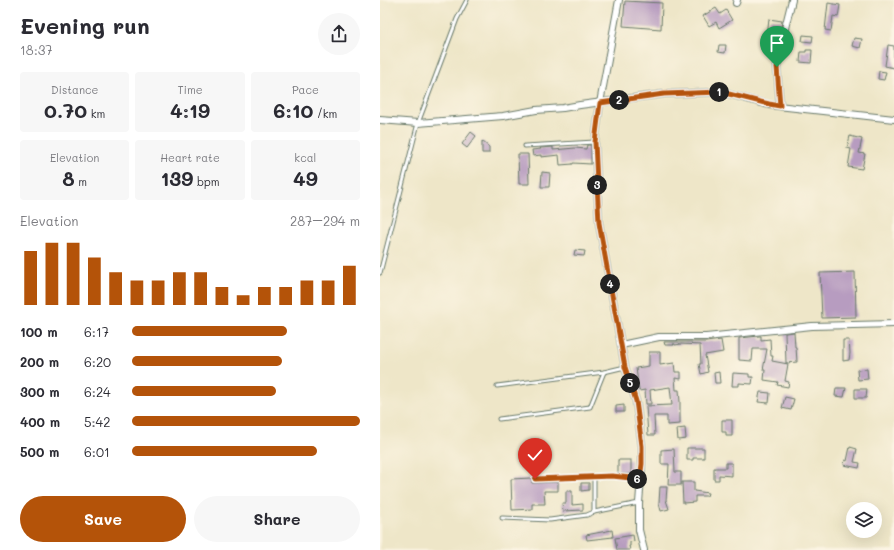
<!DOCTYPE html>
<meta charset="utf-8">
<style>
:root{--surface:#fff;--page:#f7f7f7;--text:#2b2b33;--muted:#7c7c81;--accent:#b45309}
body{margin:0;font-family:Mali,sans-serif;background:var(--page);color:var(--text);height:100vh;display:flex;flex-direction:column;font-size:15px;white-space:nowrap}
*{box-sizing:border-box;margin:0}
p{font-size:13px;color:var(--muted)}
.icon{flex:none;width:22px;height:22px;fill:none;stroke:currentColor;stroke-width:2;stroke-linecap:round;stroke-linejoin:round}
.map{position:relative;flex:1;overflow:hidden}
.panel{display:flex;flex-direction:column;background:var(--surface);width:380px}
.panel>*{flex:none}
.tools{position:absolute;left:466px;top:502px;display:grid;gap:8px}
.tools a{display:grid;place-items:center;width:36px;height:36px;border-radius:50%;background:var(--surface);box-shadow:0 4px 16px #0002;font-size:20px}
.pin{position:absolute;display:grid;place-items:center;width:34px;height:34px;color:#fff;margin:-41px -17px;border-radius:50% 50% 50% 0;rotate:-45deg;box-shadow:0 0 4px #0007}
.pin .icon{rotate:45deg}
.km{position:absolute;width:20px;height:20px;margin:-10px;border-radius:50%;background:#222;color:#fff;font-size:11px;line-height:20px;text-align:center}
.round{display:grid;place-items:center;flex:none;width:42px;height:42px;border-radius:21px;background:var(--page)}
.head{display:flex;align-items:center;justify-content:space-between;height:68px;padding:0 20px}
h1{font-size:22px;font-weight:800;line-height:30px}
.stats{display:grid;grid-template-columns:repeat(3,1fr);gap:6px;height:68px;padding:4px 20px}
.stats div{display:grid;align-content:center;border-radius:4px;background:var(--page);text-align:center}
.stats b{font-size:20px;font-weight:800}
.stats small{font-size:11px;font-weight:400}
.stats p{font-size:11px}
.chart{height:112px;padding:8px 20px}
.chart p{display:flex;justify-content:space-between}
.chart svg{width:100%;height:72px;margin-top:4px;stroke:var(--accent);stroke-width:6}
.cta{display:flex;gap:8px;margin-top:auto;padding:8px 20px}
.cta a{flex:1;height:46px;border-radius:24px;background:var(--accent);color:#fff;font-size:16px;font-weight:800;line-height:46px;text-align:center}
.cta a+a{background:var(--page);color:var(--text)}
ul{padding:0 20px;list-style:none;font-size:13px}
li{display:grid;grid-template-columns:64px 48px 1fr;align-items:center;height:30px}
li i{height:10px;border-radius:5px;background:var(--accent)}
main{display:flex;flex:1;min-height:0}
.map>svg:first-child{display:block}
</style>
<main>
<section class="panel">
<div class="head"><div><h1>Evening run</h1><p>18:37</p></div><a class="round"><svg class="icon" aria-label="share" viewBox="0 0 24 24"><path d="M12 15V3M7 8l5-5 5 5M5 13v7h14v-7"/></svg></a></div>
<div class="stats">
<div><p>Distance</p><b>0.70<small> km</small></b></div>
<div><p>Time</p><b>4:19</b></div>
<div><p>Pace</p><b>6:10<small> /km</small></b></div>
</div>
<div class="stats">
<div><p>Elevation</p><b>8<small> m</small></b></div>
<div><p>Heart rate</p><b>139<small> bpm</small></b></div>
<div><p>kcal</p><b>49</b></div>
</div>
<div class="chart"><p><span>Elevation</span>287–294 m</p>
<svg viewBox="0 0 160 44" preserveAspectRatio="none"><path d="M5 44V11M15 44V6M25 44V6M35 44V15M45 44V24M55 44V29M65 44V29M75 44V24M85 44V24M95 44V33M105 44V38M115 44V33M125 44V33M135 44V29M145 44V29M155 44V20"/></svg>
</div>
<ul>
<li><b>100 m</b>6:17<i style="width:68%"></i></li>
<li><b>200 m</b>6:20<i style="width:66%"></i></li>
<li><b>300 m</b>6:24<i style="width:63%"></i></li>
<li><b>400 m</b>5:42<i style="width:100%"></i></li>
<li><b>500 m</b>6:01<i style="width:81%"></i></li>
</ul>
<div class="cta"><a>Save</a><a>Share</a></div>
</section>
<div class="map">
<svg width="514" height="550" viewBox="0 0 514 550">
<rect width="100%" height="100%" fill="#fcf5e5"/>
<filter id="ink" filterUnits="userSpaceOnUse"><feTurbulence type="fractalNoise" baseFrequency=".025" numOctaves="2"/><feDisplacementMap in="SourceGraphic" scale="8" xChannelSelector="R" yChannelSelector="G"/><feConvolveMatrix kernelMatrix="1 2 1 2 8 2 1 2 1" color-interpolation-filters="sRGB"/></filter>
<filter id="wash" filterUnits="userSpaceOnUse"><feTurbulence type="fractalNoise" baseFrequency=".012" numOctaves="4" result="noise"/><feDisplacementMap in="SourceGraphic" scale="16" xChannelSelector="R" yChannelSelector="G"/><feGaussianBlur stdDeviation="0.9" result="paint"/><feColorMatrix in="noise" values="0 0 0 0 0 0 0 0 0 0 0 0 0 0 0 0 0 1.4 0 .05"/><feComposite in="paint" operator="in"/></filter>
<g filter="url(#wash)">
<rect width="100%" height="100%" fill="#eee6c8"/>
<g id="blocks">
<g fill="#b79cc0">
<polygon points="245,1 282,3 281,29 243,26"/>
<polygon points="448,3 460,5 458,17 453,16 451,31 445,30"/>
<polygon points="336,8 340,14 346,10 352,20 339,28 336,22 329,26 323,16"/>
<polygon points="389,19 402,21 400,33 395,32 394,38 387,37"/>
<polygon points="423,35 433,36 432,42 422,41"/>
<polygon points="474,38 482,39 480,48 472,46"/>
<polygon points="339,45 346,45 345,53 338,52"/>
<polygon points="508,45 514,46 514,68 505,66"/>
<polygon points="426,50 432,50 431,63 420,62 421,52 426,52"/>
<polygon points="499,71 506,72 504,80 498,79"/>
<polygon points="91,132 96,136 87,148 82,144"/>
<polygon points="470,136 482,139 479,153 485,154 482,169 468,167 471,149 467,148"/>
<polygon points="102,141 109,147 109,153 102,153"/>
<polygon points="207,145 211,145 211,164 193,163 193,164 180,165 179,155 161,157 161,155 153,156 152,150 161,149 160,148 173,147 173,150 195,148 206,149"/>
<polygon points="138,154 148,154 149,184 139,184"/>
<polygon points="162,172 170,173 169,187 161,187"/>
<polygon points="195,250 205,251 204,256 194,255"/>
<polygon points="475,272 476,317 442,318 440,273"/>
<polygon points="414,332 415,347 416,347 417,362 406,363 405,333"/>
<polygon points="379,336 381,336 381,340 390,339 391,356 393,356 392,361 408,364 405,381 409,382 408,387 397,385 398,382 384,380 385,370 383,370 387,349 373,349 372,361 359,360 359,338"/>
<polygon points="341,340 343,352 325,355 328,372 321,374 319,364 321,364 320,345 301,344 295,345 295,344 293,344 294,345 285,345 284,342 326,342"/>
<polygon points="463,340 469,340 470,353 469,360 463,361"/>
<polygon points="269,352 280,352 280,365 294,363 295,372 301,372 301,379 295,378 296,390 299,390 300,402 300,424 287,425 287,416 274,416 275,435 268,435 266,406 292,405 290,387 270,390 271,404 266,404 265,390 259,391 256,368 269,366"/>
<polygon points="487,369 488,379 478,380 477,370"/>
<polygon points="339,372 340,383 335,383 334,373"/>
<polygon points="353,373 369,374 369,377 373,377 372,384 359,383 359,386 352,386"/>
<polygon points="456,388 466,388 464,397 455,396"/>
<polygon points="475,389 487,389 486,398 475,398"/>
<polygon points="380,392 390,393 389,403 378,402"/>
<polygon points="405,397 414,399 411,410 402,408"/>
<polygon points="244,405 244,412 236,412 236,406"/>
<polygon points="342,420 352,420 352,436 346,436 346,432 342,432"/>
<polygon points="305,428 306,439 298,440 297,429"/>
<polygon points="470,447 477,449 474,462 480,463 479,468 464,465 465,460 467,461"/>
<polygon points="307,448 324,448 324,458 313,458 313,460 307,460"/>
<polygon points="294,449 295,472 301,472 301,485 288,485 289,464 281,464 281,450"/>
<rect x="238" y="460" width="13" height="14"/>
<polygon points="346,463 352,463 352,476 339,475 339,480 334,480 334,468 346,468"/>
<polygon points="151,478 152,483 178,482 178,491 164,491 165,504 152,504 152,509 132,510 131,479"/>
<polygon points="302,482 314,482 314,491 328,493 327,496 315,496 315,502 303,503"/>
<polygon points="201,483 209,483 209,490 201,491"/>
<polygon points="280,487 287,487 286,500 289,509 281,511 279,503"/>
<polygon points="186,491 192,491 192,505 203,504 203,510 183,511 182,503 186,503"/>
<polygon points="232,530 233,537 207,540 206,535"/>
<polygon points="253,535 254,541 250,542 250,546 249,546 250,550 237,550 235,538"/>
</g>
</g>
</g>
<g filter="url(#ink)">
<use href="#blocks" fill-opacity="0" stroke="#677868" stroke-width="1"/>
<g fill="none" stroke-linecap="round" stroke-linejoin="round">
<g stroke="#677868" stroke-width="5">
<g id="service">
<polyline points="145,146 215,142"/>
<polyline points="0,273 38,123 77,19 87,0"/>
<polyline points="117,386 224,372 245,367"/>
<polyline points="119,419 210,407 224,372"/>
<polyline points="214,477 214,512"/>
<polyline points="155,479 232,476 261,479"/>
<polyline points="122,518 170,520 207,515 214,512 259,503"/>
</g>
</g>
<g stroke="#677868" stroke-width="8">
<g id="minor">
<polyline points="239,0 220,103 215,142 219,223 245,367 256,401 262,446 262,464 259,503 259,530 264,550"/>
<polyline points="356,3 357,0"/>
<polyline points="400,106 397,67 406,24 412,0"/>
<polyline points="0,120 38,123 123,116 156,110 183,108 200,105 284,94 341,92 389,105 514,119"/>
<polyline points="241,345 279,337 326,337 432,326 514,324"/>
</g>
</g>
<use href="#service" stroke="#fff" stroke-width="3"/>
<use href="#minor" stroke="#fff" stroke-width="6"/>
</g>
</g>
<g fill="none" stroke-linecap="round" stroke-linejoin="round" filter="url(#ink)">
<g stroke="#fff" stroke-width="8">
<polyline id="route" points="155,479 232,476 260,479 262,464 262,446 256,401 245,367 219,223 215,142 220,103 284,94 341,92 389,104 400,106 397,67"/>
</g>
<use href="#route" stroke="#b45309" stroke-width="5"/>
</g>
</svg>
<div class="tools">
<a><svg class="icon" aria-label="layers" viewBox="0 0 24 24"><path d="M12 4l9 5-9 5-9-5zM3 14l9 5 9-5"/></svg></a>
</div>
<div class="pin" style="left:397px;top:67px;background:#1e9e55"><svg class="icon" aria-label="arrive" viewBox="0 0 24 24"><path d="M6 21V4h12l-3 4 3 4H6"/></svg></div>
<div class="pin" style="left:155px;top:479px;background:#d93025"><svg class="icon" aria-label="check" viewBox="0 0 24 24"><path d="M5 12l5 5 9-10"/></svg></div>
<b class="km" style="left:339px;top:92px">1</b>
<b class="km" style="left:239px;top:100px">2</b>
<b class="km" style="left:217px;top:185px">3</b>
<b class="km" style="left:230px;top:284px">4</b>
<b class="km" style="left:250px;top:383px">5</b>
<b class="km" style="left:257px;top:479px">6</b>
</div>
</main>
